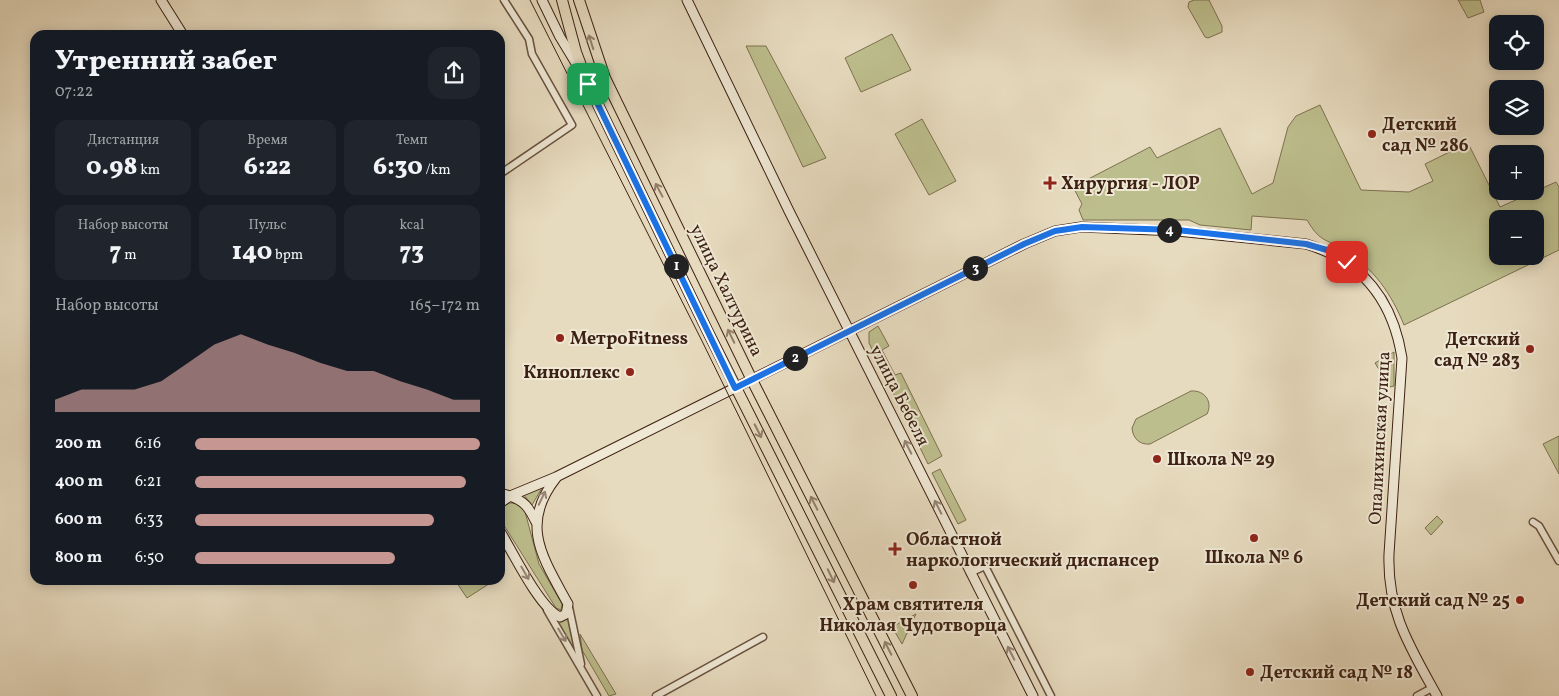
<!DOCTYPE html>
<html lang="ru">
<meta charset="utf-8">
<style>
:root{--surface:#171b24;--page:#20242c;--text:#f1f3f6;--muted:#9ea1a6;--accent:#c59692}
body{margin:0;font-family:Vollkorn,serif;background:var(--page);color:var(--text);height:100vh;display:flex;flex-direction:column;font-size:19px;white-space:nowrap}
*{box-sizing:border-box;margin:0}
p{font-size:16px;color:var(--muted)}
.icon{flex:none;width:28px;height:28px;fill:none;stroke:currentColor;stroke-width:2;stroke-linecap:round;stroke-linejoin:round}
.map{position:relative;flex:1;overflow:hidden}
.sheet{position:absolute;left:30px;top:30px;width:475px;height:555px;display:flex;flex-direction:column;background:var(--surface);border-radius:15px;box-shadow:0 2px 12px #0003}
.sheet>*{flex:none}
.tools{position:absolute;left:1489px;top:15px;display:grid;gap:10px}
.tools a{display:grid;place-items:center;width:55px;height:55px;border-radius:10px;background:var(--surface);box-shadow:0 2px 12px #0003;font-size:25px}
.pin{position:absolute;display:grid;place-items:center;width:42px;height:42px;color:#fff;margin:-21px;border-radius:10px;box-shadow:0 2px 8px #0006}
.km{position:absolute;width:25px;height:25px;margin:-12px;border-radius:50%;background:#222;color:#fff;font-size:14px;line-height:25px;text-align:center}
.round{display:grid;place-items:center;flex:none;width:52px;height:52px;border-radius:15px;background:var(--page)}
.headline{display:flex;align-items:center;justify-content:space-between;height:85px;padding:0 25px}
h1{font-size:28px;font-weight:800;line-height:38px}
.figures{display:grid;grid-template-columns:repeat(3,1fr);gap:8px;height:85px;padding:5px 25px}
.figures div{display:grid;align-content:center;border-radius:12px;background:var(--page);text-align:center}
.figures b{font-size:25px;font-weight:800}
.figures small{font-size:14px;font-weight:400}
.figures p{font-size:14px}
.chart{height:140px;padding:10px 25px}
.chart p{display:flex;justify-content:space-between}
.chart svg{width:100%;height:90px;margin-top:5px;fill:var(--accent);opacity:.7}
ul{padding:0 25px;list-style:none;font-size:16px}
li{display:grid;grid-template-columns:80px 60px 1fr;align-items:center;height:38px}
li i{height:12px;border-radius:6px;background:var(--accent)}
.map>svg:first-child{display:block}
</style>
<div class="map">
<svg width="1559" height="696" viewBox="0 0 1559 696">
<rect width="100%" height="100%" fill="#e7dbbf"/>
<filter id="stains"><feTurbulence type="fractalNoise" baseFrequency=".004" numOctaves="4"/><feColorMatrix values="0 0 0 0 .2 0 0 0 0 .09 0 0 0 0 .02 0 0 0 .5 -.17"/></filter>
<radialGradient id="worn" r=".72"><stop offset=".6" stop-color="#630" stop-opacity="0"/><stop offset="1" stop-color="#630" stop-opacity=".3"/></radialGradient>
<g fill="#bdbe8d" stroke="#7d7050" fill-rule="evenodd">
<polygon points="1194,0 1209,0 1222,26 1222,32 1208,38 1205,37 1188,7 1189,2"/>
<polygon points="1458,0 1480,0 1484,12 1468,18"/>
<polygon points="892,34 911,70 861,92 845,58"/>
<polygon points="746,46 766,46 826,158 803,167"/>
<path d="M1320 105 1361 190 1409 192 1433 181 1425 164 1468 143 1500 207 1556 182 1559 187V250L1404 325C1391 293 1374 269 1345 250 1324 238 1320 242 1307 220L1252 216 1251 230 1200 225 1189 220H1083L1079 210 1082 204 1073 187 1150 147 1157 158 1220 128 1252 194 1273 183 1288 127 1296 116ZM1498 219H1535V256H1498Z"/>
<polygon points="922,119 956,181 929,195 895,134"/>
<polygon points="878,326 889,346 882,350 895,375 901,373 942,456 928,464 869,343 869,332"/>
<polygon points="1394,352 1394,386 1390,387 1375,363"/>
<path d="M1191 391C1205 390 1213 402 1207 414L1150 444C1140 445 1133 439 1132 428L1136 419Z"/>
<polygon points="1559,436 1559,474 1543,444"/>
<polygon points="940,469 966,520 958,524 932,473"/>
<polygon points="543,486 532,505 524,495"/>
<path d="M510 503H519L524 508 539 564 562 604 561 610 556 608 500 519C500 510 502 506 510 503Z"/>
<polygon points="1437,516 1443,522 1431,535 1425,528"/>
<polygon points="455,580 495,580 467,598"/>
<polygon points="916,614 902,644 892,627"/>
<polygon points="569,616 574,650 555,620"/>
<polygon points="580,634 616,694 609,696 582,650"/>
</g>
<g fill="none" stroke-linecap="round" stroke-linejoin="round">
<g stroke="#68503e" stroke-width="9">
<g id="street">
<polyline points="500,174 572,125 532,54 529,39 504,0"/>
<polyline points="1533,522 1539,526 1559,561"/>
<polyline points="970,573 985,566 1051,696"/>
<polyline points="569,607 581,664"/>
<polyline points="547,610 597,696"/>
<polyline points="656,696 763,637"/>
<polyline points="1417,696 1432,688"/>
</g>
</g>
<g stroke="#3d2113" stroke-width="11">
<g id="secondary">
<polyline points="161,0 183,35"/>
<polyline points="542,0 560,37 580,70"/>
<polyline points="687,0 789,211 1033,696"/>
<path d="M500 493 510 496 556 477 1024 244 1055 231 1081 227 1177 231 1306 244C1363 261 1393 301 1402 358L1389 554C1387 612 1410 647 1437 696"/>
<path d="M500 503 510 496C525 501 529 508 536 522"/>
<path d="M500 531C512 551 540 609 560 617L566 614 568 604C543 558 519 525 556 478"/>
</g>
</g>
<g stroke="#3d2113" stroke-width="12">
<g id="primary">
<polyline points="562,0 576,52 588,84 708,332 891,696"/>
<polyline points="579,0 605,78 752,380 912,696"/>
</g>
</g>
<use href="#street" stroke="#efe8d5" stroke-width="6"/>
<use href="#secondary" stroke="#efe8d5" stroke-width="9"/>
<use href="#primary" stroke="#e7dbbf" stroke-width="10"/>
<polyline stroke="#3d2113" stroke-width="1" points="530,0 702,341 876,696"/>
</g>
<defs><path id="oneway-shaft" d="M-6 0H5M1.5-3L5.5 0L1.5 3" fill="none" stroke-width="1.6" stroke-linecap="round" stroke-linejoin="round" transform="scale(1.25)"/></defs>
<g stroke="#927e69">
<use href="#oneway-shaft" transform="translate(591 42) rotate(-108)"/>
<use href="#oneway-shaft" transform="translate(659 190) rotate(-118)"/>
<use href="#oneway-shaft" transform="translate(731 336) rotate(-116)"/>
<use href="#oneway-shaft" transform="translate(758 431) rotate(63)"/>
<use href="#oneway-shaft" transform="translate(814 503) rotate(-117)"/>
<use href="#oneway-shaft" transform="translate(831 576) rotate(64)"/>
<use href="#oneway-shaft" transform="translate(888 648) rotate(-117)"/>
</g>
<g stroke="#968474">
<use href="#oneway-shaft" transform="translate(908 447) rotate(-117)"/>
<use href="#oneway-shaft" transform="translate(542 498) rotate(-64)"/>
<use href="#oneway-shaft" transform="translate(938 507) rotate(-117)"/>
<use href="#oneway-shaft" transform="translate(525 573) rotate(60)"/>
<use href="#oneway-shaft" transform="translate(562 635) rotate(59)"/>
<use href="#oneway-shaft" transform="translate(1011 653) rotate(-117)"/>
</g>
<g fill="none" stroke-linecap="round" stroke-linejoin="round">
<g stroke="#fff" stroke-width="10">
<polyline id="route" points="588,84 735,388 1024,244 1055,231 1082,227 1177,230 1306,244 1327,250 1347,262"/>
</g>
<use href="#route" stroke="#1a73e8" stroke-width="6"/>
</g>
<g fill="#8f2418" stroke="#efe8d5" stroke-width="2">
<circle cx="1372" cy="134" r="5"/>
<path d="M1047.5 175.5h5v5h5v5h-5v5h-5v-5h-5v-5h5z"/>
<circle cx="560" cy="338" r="5"/>
<circle cx="1530" cy="349" r="5"/>
<circle cx="630" cy="372" r="5"/>
<circle cx="1157" cy="459" r="5"/>
<circle cx="1254" cy="538" r="5"/>
<path d="M892.5 541.5h5v5h5v5h-5v5h-5v-5h-5v-5h5z"/>
<circle cx="913" cy="585" r="5"/>
<circle cx="1520" cy="600" r="5"/>
<circle cx="1250" cy="672" r="5"/>
</g>
<g text-anchor="middle" stroke-width="4" stroke-linejoin="round" paint-order="stroke">
<g font-size="18" font-weight="bold" fill="#3d2113" stroke="#efe8d5" text-anchor="start">
<text x="1382" y="130">Детский<tspan x="1382" dy="21">сад № 286</tspan></text>
<text x="1061" y="189">Хирургия - ЛОР</text>
<text x="570" y="344">МетроFitness</text>
<text x="1520" y="345" text-anchor="end">Детский<tspan x="1520" dy="21">сад № 283</tspan></text>
<text x="620" y="378" text-anchor="end">Киноплекс</text>
<text x="1167" y="465">Школа № 29</text>
<text x="906" y="545">Областной<tspan x="906" dy="21">наркологический диспансер</tspan></text>
<text x="1254" y="563" text-anchor="middle">Школа № 6</text>
<text x="1510" y="606" text-anchor="end">Детский сад № 25</text>
<text x="913" y="610" text-anchor="middle">Храм святителя<tspan x="913" dy="21">Николая Чудотворца</tspan></text>
<text x="1260" y="678">Детский сад № 18</text>
</g>
<g font-size="18" fill="#3d2113" stroke="#efe8d5">
<text transform="translate(727 290) rotate(64)" y="6">улица Халтурина</text>
<text transform="translate(900 395) rotate(63)" y="6">улица Бебеля</text>
<text transform="translate(1379 438) rotate(-87)" y="6">Опалихинская улица</text>
</g>
</g>
<rect width="100%" height="100%" filter="url(#stains)"/>
<rect width="100%" height="100%" fill="url(#worn)"/>
</svg>
<div class="tools">
<a><svg class="icon" aria-label="locate" viewBox="0 0 24 24"><circle cx="12" cy="12" r="6"/><path d="M12 2v4M12 18v4M2 12h4M18 12h4"/></svg></a>
<a><svg class="icon" aria-label="layers" viewBox="0 0 24 24"><path d="M12 4l9 5-9 5-9-5zM3 14l9 5 9-5"/></svg></a>
<a>+</a>
<a>−</a>
</div>
<div class="pin" style="left:588px;top:84px;background:#1e9e55"><svg class="icon" aria-label="arrive" viewBox="0 0 24 24"><path d="M6 21V4h12l-3 4 3 4H6"/></svg></div>
<div class="pin" style="left:1347px;top:262px;background:#d93025"><svg class="icon" aria-label="check" viewBox="0 0 24 24"><path d="M5 12l5 5 9-10"/></svg></div>
<b class="km" style="left:676px;top:266px">1</b>
<b class="km" style="left:795px;top:358px">2</b>
<b class="km" style="left:975px;top:268px">3</b>
<b class="km" style="left:1169px;top:230px">4</b>
<section class="sheet">
<div class="headline"><div><h1>Утренний забег</h1><p>07:22</p></div><a class="round"><svg class="icon" aria-label="share" viewBox="0 0 24 24"><path d="M12 15V3M7 8l5-5 5 5M5 13v7h14v-7"/></svg></a></div>
<div class="figures">
<div><p>Дистанция</p><b>0.98<small> km</small></b></div>
<div><p>Время</p><b>6:22</b></div>
<div><p>Темп</p><b>6:30<small> /km</small></b></div>
</div>
<div class="figures">
<div><p>Набор высоты</p><b>7<small> m</small></b></div>
<div><p>Пульс</p><b>140<small> bpm</small></b></div>
<div><p>kcal</p><b>73</b></div>
</div>
<div class="chart"><p><span>Набор высоты</span>165–172 m</p>
<svg viewBox="0 0 160 44" preserveAspectRatio="none"><path d="M0 44V38L10 33L20 33L30 33L40 29L50 20L60 11L70 6L80 11L90 15L100 20L110 24L120 24L130 29L140 33L150 38L160 38V44z"/></svg>
</div>
<ul>
<li><b>200 m</b>6:16<i style="width:100%"></i></li>
<li><b>400 m</b>6:21<i style="width:95%"></i></li>
<li><b>600 m</b>6:33<i style="width:84%"></i></li>
<li><b>800 m</b>6:50<i style="width:70%"></i></li>
</ul>
</section>
</div>
